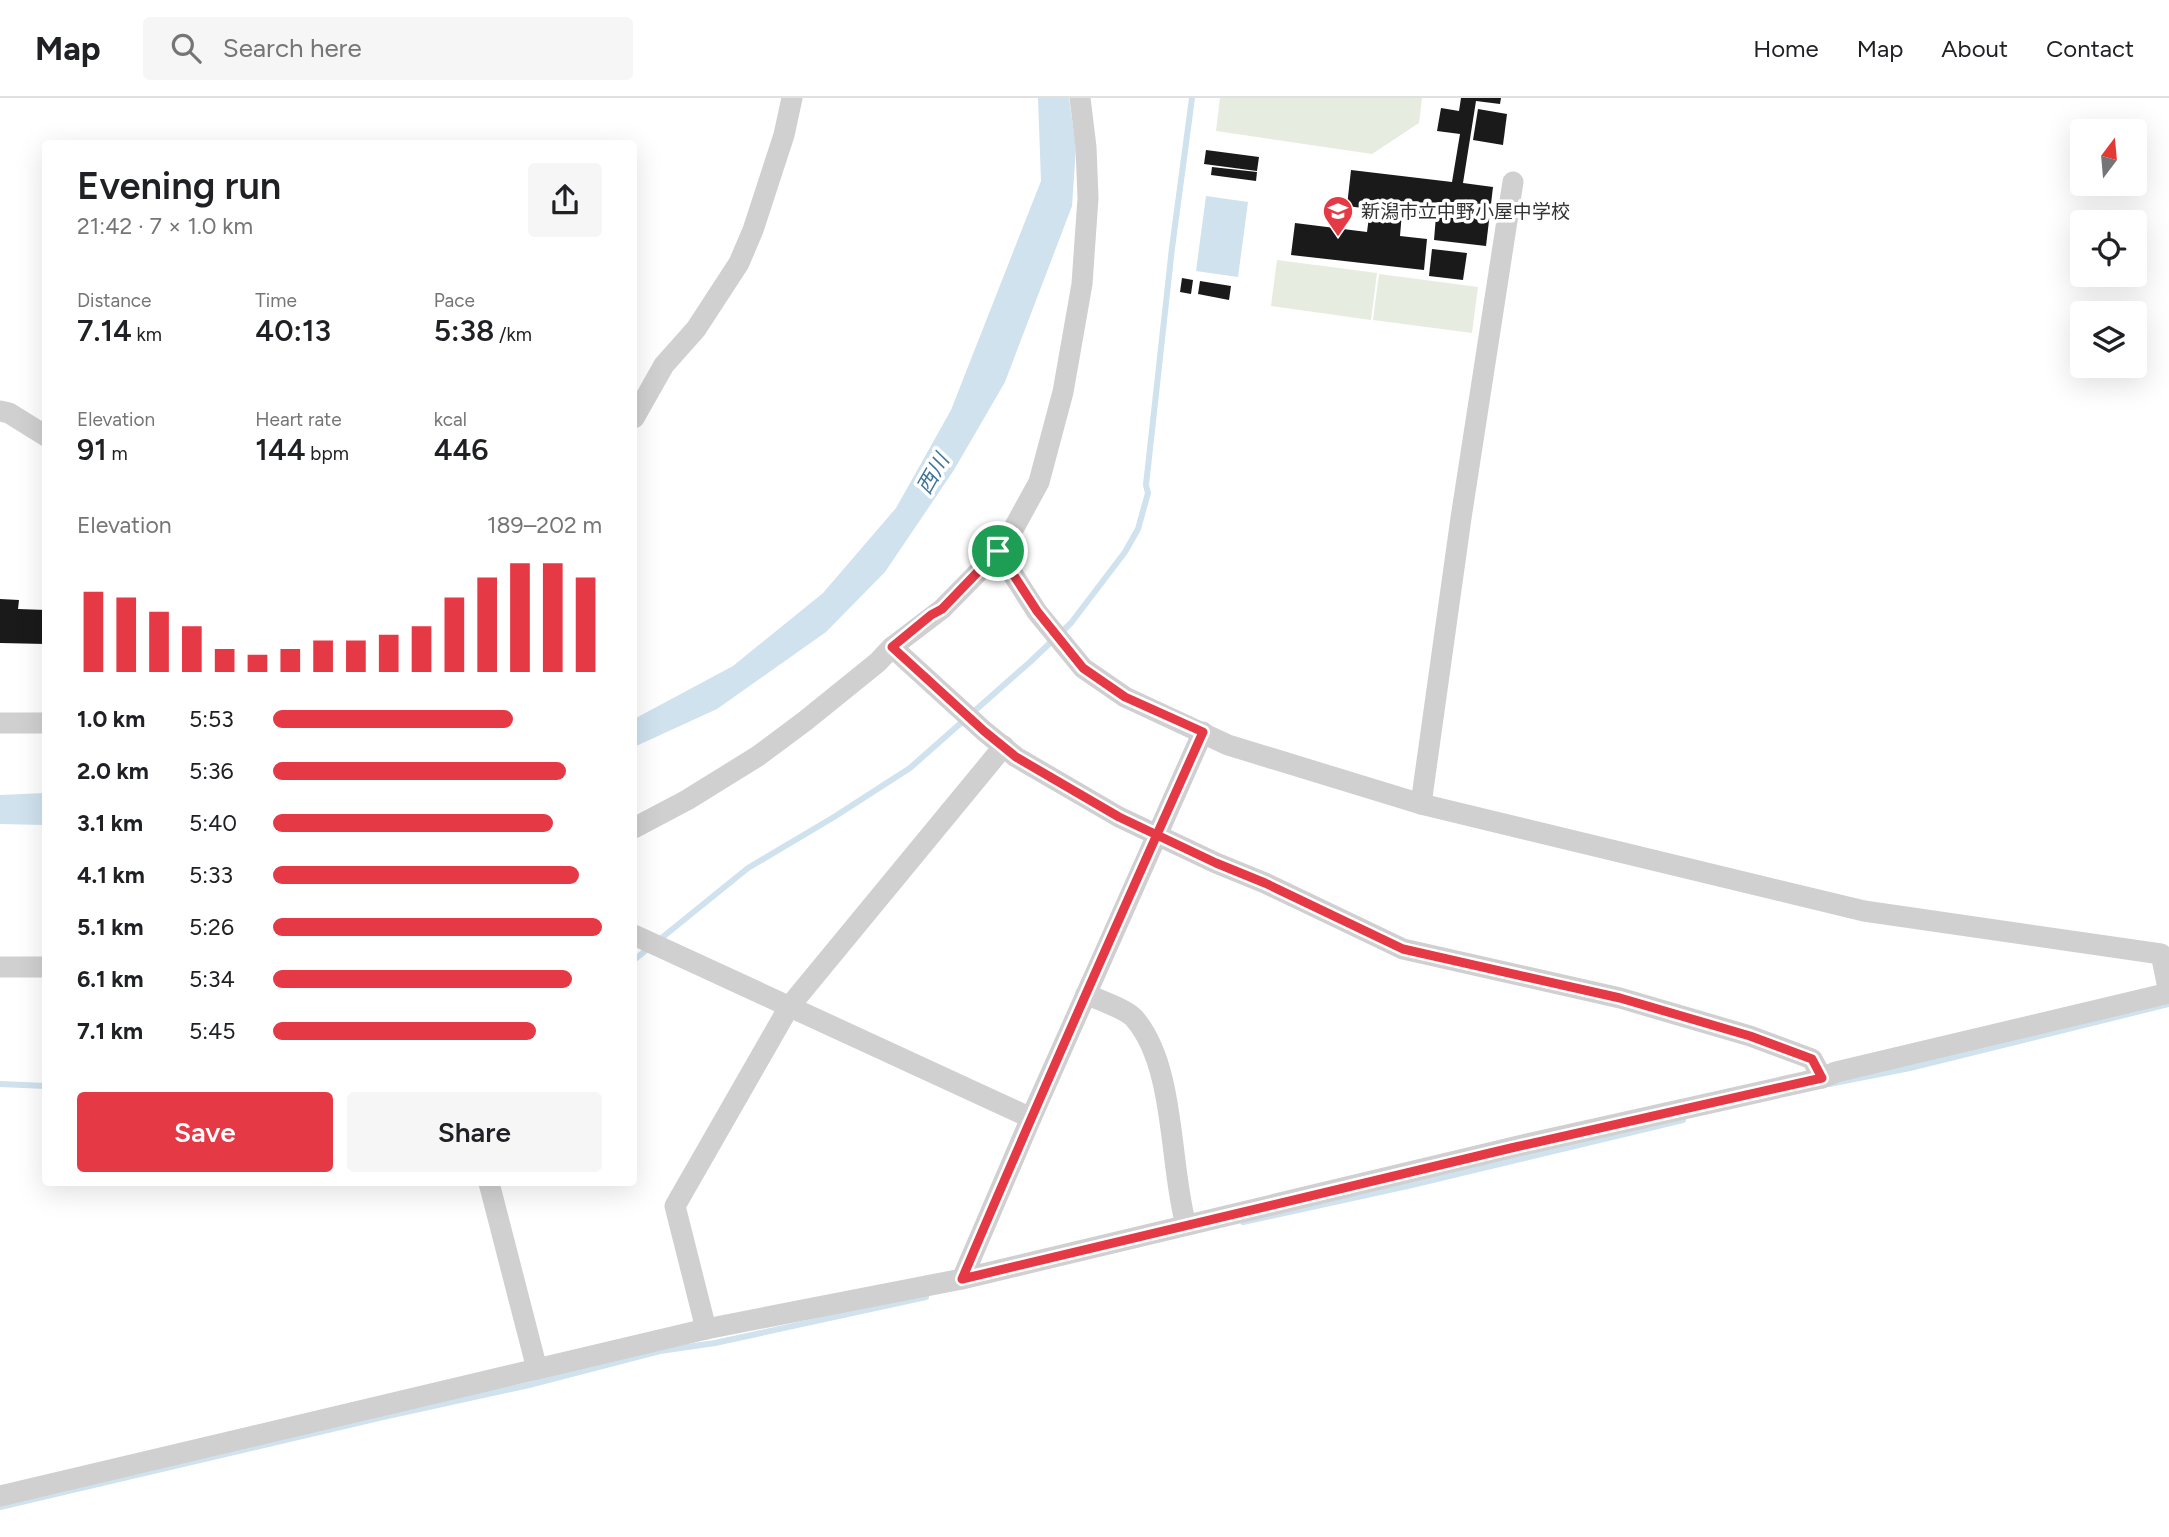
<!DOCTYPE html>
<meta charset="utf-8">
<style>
:root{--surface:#fff;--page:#f6f6f6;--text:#202124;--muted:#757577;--line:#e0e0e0;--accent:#e63946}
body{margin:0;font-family:Figtree,"Noto Sans JP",sans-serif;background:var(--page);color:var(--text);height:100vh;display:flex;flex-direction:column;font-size:26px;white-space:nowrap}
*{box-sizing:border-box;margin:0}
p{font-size:23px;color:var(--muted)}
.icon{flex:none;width:38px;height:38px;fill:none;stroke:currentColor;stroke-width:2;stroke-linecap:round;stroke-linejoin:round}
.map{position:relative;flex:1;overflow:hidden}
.side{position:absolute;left:42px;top:42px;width:595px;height:1046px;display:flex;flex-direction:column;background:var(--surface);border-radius:7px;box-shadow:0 7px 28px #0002}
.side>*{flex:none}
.needle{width:46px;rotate:16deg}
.fabs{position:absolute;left:2070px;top:21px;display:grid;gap:14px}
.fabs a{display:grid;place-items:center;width:77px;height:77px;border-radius:7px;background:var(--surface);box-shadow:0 7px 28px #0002;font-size:35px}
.pin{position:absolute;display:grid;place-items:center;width:60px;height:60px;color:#fff;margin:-30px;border:4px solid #fff;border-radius:50%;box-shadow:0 2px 7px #0007}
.round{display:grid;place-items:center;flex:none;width:74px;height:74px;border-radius:7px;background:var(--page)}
.head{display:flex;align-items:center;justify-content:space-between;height:119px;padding:0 35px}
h1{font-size:38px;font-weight:600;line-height:52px}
.metrics{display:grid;grid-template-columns:repeat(3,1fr);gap:10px;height:119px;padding:7px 35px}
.metrics div{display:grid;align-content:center}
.metrics b{font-size:30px;font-weight:600}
.metrics small{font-size:19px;font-weight:400}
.metrics p{font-size:19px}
.chart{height:196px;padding:14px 35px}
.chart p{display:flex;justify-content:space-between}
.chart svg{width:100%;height:126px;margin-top:7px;stroke:var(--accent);stroke-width:6}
.button{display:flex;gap:14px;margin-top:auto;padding:14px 35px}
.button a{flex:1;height:80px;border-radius:7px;background:var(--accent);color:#fff;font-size:28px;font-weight:600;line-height:80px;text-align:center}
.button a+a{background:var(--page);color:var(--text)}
ul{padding:0 35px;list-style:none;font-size:23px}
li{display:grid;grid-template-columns:112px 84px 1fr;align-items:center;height:52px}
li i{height:18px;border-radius:9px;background:var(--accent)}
header{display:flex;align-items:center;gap:42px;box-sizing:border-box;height:98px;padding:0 35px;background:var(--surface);border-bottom:2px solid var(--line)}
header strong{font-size:33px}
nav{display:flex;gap:38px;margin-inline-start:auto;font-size:24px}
.search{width:490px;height:63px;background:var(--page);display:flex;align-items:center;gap:18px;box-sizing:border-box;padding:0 24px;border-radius:7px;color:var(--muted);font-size:26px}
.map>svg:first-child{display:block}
</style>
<header>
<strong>Map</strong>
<div class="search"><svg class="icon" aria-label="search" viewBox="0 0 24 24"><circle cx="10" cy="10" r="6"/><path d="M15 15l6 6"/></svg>Search here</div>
<nav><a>Home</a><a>Map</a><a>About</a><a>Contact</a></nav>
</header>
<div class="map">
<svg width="2169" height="1439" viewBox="0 0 2169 1439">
<rect width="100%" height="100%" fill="#fff"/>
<g fill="#e6ecdf">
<polygon points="1220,0 1422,0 1419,25 1372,56 1216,33"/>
<polygon points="1277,162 1377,175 1371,222 1271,208"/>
<polygon points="1379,176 1478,189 1472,235 1373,222"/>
</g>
<g fill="#cfe2ee">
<polygon points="1038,0 1069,0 1076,50 1072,108 1005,284 954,372 885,474 826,534 717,611 634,649 634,621 733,568 823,495 896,410 951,312 1041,83"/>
<polygon points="1206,98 1248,104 1238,179 1196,173"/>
<polygon points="45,695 45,727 0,726 0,697"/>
</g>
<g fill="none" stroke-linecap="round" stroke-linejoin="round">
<g stroke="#cfe2ee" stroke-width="6">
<polyline points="659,842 748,770 834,719 910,670 1030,564 1071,525 1125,454 1138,431 1148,395 1146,387 1172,150 1192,0"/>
<polyline points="634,862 650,849"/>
<polyline points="0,986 46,988"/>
<polyline points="1829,986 1910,970 2169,906"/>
<polyline points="1243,1124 1412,1087 1683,1022"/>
<polyline points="0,1409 383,1319 529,1287 660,1253 715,1245 926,1199"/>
</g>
</g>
<g fill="#1a1a1a">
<polygon points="1461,0 1501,0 1500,6 1476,3 1463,85 1493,89 1486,148 1434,142 1436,118 1402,114 1400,138 1427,141 1424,172 1291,157 1295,125 1367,134 1370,111 1347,108 1351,72 1452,84 1460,36 1437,33 1441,10 1459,13"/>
<polygon points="1478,11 1507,16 1503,47 1473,42"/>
<polygon points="1206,52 1259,59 1257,73 1204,66"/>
<polygon points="1212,69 1257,74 1256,83 1211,77"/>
<polygon points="1432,151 1467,155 1463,182 1429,178"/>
<polygon points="1182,180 1193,182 1191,196 1180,194"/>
<polygon points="1200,183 1231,188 1229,202 1198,196"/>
<polygon points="0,501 19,502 18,511 46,512 46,546 0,545"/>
</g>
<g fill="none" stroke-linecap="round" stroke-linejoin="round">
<g stroke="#d0d0d0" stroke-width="21">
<polyline points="0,313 9,315 46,338"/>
<polyline points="634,320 664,267 696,231 739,165 753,132 784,37 792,0"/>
<polyline points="998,453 1037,514 1083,570 1125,599 1228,647 1421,706 1864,813 2161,856 2169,895"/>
<polyline points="892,549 984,633 1016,659 1119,719 1216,765 1265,785 1403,851 1620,900 1750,938 1812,961 1822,980"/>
<polyline points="0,625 46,625"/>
<polyline points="1421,706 1461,420 1513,84"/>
<polyline points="634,730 687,702 758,658 805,623 878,564 892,549 942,511 1004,448 1039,384 1063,294 1082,186 1088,100 1086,49 1080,0"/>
<polyline points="634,837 1031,1020"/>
<polyline points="0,869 46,869"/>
<path d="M1086 896C1099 902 1126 911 1134 920 1176 968 1169 1066 1186 1127"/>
<polyline points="489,1085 537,1271"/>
<polyline points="962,1181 1031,1020 1203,634"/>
<polyline points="706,1231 675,1108 789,909 1004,648"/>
<polyline points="0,1398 706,1231 962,1181 1527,1046 1822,980 1836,974 2169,895"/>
</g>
</g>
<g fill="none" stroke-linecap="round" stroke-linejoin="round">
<g stroke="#fff" stroke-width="14">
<path id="route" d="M998 453 1037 513 1083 570 1125 599 1203 634C1121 816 1040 998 962 1181L1511 1050 1822 980 1812 961 1750 938 1620 900 1403 851 1265 785 1216 765 1119 719 1016 659 984 633 892 549 931 517 942 511 998 453"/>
</g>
<use href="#route" stroke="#e63946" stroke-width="9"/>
</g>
<defs>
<g id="school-pin" transform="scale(1.575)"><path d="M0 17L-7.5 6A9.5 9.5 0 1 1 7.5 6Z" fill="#e63946" stroke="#fff"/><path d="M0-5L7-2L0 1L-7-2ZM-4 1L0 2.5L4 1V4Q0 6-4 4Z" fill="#fff"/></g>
</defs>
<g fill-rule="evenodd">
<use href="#school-pin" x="1338" y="113"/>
</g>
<g text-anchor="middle" stroke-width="7" stroke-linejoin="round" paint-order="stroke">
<g font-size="19" fill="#333" stroke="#fff" text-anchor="start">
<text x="1361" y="120">新潟市立中野小屋中学校</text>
</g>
<g font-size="21" font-style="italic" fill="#3f7597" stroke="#fff">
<text transform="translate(933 376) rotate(-60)" y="7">西川</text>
</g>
</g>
</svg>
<div class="fabs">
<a><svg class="needle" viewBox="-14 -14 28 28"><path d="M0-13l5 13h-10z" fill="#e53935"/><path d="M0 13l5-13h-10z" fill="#757577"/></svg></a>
<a><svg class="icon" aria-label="locate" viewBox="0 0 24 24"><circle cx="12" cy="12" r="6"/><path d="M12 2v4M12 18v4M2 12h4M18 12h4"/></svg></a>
<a><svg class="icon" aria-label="layers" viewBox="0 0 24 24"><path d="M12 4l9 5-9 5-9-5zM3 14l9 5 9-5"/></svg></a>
</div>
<div class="pin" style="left:998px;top:453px;background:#1e9e55"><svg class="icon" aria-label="arrive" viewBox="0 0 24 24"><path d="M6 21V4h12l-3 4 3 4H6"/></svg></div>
<section class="side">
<div class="head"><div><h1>Evening run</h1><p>21:42 · 7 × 1.0 km</p></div><a class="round"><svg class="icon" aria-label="share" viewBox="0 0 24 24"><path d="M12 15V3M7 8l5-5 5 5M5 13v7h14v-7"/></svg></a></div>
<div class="metrics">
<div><p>Distance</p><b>7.14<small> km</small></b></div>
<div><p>Time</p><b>40:13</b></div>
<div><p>Pace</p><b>5:38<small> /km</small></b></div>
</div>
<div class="metrics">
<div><p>Elevation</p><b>91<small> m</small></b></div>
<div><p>Heart rate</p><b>144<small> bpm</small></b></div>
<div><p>kcal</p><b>446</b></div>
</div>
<div class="chart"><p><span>Elevation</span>189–202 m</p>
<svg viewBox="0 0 160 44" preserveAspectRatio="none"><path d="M5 44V16M15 44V18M25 44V23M35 44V28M45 44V36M55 44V38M65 44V36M75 44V33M85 44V33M95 44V31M105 44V28M115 44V18M125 44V11M135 44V6M145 44V6M155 44V11"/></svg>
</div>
<ul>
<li><b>1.0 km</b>5:53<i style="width:73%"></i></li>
<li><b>2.0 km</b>5:36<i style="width:89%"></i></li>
<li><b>3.1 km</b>5:40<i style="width:85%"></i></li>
<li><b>4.1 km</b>5:33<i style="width:93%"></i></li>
<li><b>5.1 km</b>5:26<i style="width:100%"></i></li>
<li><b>6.1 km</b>5:34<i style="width:91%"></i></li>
<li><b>7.1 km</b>5:45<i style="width:80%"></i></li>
</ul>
<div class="button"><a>Save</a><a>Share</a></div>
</section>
</div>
